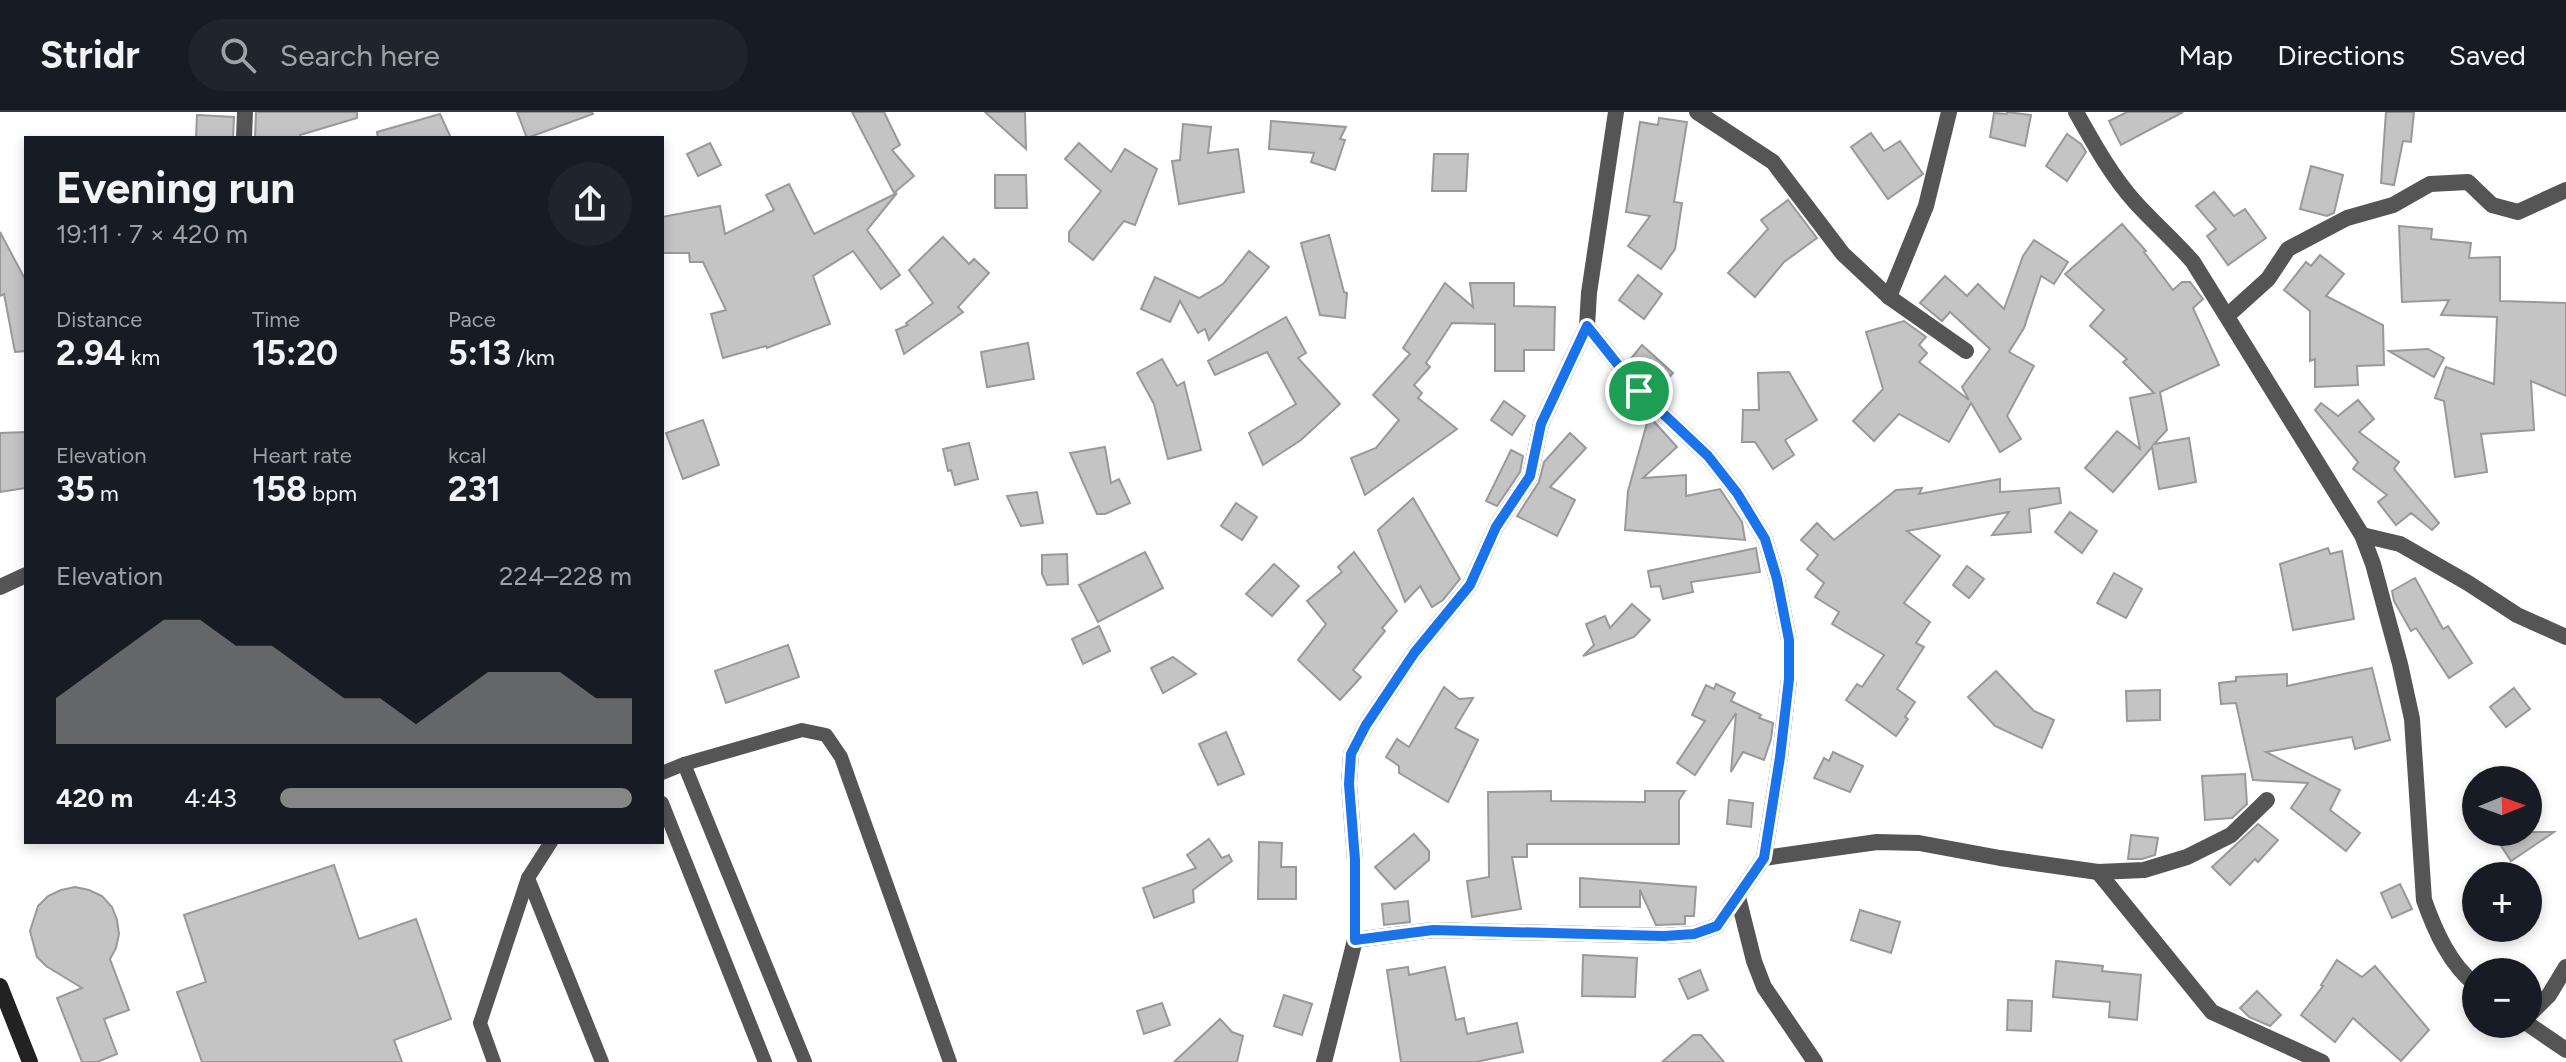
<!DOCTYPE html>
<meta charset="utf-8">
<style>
:root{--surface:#171b24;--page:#20242c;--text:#f1f3f6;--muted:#9ea1a6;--line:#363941;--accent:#858687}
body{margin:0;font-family:Figtree,sans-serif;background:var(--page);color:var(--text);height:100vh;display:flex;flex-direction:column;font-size:30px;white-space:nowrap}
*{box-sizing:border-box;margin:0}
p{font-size:26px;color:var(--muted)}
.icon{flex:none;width:44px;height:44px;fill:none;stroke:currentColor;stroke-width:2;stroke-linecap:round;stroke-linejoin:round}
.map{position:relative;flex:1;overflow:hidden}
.details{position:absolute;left:24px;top:24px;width:640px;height:708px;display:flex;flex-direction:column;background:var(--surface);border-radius:0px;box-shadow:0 4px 12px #0003}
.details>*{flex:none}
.needle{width:52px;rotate:89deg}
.fabs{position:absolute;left:2462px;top:654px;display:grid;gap:16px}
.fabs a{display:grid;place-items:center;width:80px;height:80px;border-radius:50%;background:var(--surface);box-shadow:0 4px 12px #0003;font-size:40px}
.pin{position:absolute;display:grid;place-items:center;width:68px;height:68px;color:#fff;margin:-34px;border:4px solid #fff;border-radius:50%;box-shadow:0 2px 8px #0007}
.round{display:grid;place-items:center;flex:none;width:84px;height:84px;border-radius:42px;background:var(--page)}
.headline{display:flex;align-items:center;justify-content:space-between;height:136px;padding:0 32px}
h1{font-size:44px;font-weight:700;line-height:60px}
.metrics{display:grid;grid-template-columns:repeat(3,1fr);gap:12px;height:136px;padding:8px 32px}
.metrics div{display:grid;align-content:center}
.metrics b{font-size:34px;font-weight:700}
.metrics small{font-size:22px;font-weight:400}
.metrics p{font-size:22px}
.chart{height:224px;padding:16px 32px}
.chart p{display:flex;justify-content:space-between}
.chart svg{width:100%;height:144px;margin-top:8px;fill:var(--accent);opacity:.7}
ul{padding:0 32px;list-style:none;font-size:26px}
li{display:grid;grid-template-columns:128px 96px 1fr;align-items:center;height:60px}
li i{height:20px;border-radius:10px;background:var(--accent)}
header{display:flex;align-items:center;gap:48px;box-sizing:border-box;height:112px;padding:0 40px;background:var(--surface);border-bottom:2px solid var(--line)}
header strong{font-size:38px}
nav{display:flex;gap:44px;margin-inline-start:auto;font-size:28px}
.search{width:560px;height:72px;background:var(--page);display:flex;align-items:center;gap:20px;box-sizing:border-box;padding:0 28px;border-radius:44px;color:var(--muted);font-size:30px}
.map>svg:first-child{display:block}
</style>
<header>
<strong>Stridr</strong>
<div class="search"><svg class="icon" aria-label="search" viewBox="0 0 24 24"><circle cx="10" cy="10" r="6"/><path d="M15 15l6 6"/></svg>Search here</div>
<nav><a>Map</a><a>Directions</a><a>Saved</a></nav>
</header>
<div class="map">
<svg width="2566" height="950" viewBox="0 0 2566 950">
<rect width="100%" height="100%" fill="#fff"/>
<g fill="#c4c4c4" stroke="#999" stroke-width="2">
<polygon points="256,0 357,0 357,6 300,23 300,26 255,26"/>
<polygon points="517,0 592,0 593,2 527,26"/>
<polygon points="852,0 884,0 900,33 892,38 914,64 894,81"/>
<polygon points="985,0 1025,0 1026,37"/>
<polygon points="2007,0 2031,3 2025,34 1990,25 1994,1 2007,2"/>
<polygon points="2127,0 2183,0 2121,33 2109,9"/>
<polygon points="2386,0 2414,0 2411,30 2403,29 2394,73 2381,71"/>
<polygon points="440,2 451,26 378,26 377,20"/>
<polygon points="197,3 234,5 233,26 196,26"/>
<polygon points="1659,6 1687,10 1674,90 1682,91 1675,137 1661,157 1628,134 1650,104 1626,100 1640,10 1658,13"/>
<polygon points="1271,9 1346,15 1340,27 1345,28 1335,58 1311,50 1314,41 1269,37"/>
<polygon points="1183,12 1211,15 1208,41 1238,37 1244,80 1179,92 1172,49 1180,48"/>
<polygon points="1871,21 1884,39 1900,29 1923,62 1888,87 1851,35"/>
<polygon points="2067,22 2081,32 2086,40 2067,69 2046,54"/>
<polygon points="710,31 721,53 698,64 687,42"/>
<polygon points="1079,31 1111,60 1125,37 1157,57 1135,113 1124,109 1093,148 1069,129 1069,120 1101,79 1065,47"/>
<polygon points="1434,42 1468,42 1466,79 1432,79"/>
<polygon points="2311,54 2343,63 2334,101 2327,104 2300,97"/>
<polygon points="995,63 1026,63 1027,96 995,96"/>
<polygon points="789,72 814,122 897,81 867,118 900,163 881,177 853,139 813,164 830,212 767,236 766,234 723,246 711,202 726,198 703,150 690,150 689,141 662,141 662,105 720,94 725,122 774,98 766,83"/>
<polygon points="2214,80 2234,104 2245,97 2266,126 2228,153 2207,124 2216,117 2196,94"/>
<polygon points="1788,88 1817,126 1784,150 1755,185 1728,161 1768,117 1761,108"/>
<polygon points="2122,112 2146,139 2144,140 2173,178 2182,170 2190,170 2203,187 2193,196 2219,253 2160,280 2167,318 2154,332 2189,326 2196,370 2159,377 2152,335 2113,380 2085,356 2117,319 2140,337 2130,286 2154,281 2123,250 2127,247 2090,214 2104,198 2065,162"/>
<polygon points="2399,114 2432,117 2431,127 2471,131 2469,146 2500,145 2500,189 2566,191 2566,284 2531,269 2534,318 2481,322 2487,360 2455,365 2444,289 2435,286 2446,255 2494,272 2497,205 2441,203 2449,188 2402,190"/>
<polygon points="0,120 26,169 26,239 15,240 4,182 0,184"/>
<polygon points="1329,123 1344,180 1347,181 1345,206 1320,203 1301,131"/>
<polygon points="943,125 969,152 974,147 989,161 958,195 963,200 904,242 896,218 908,213 906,211 933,191 909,158"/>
<polygon points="2034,128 2068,150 2054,172 2041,164 2024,216 2009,240 2034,254 2007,304 2021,327 2000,340 1971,291 1949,330 1899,302 1874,329 1853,309 1883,277 1866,220 1904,209 1926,225 1919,233 1927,241 1919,250 1969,288 1962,275 1990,237 1950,200 1942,209 1920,191 1945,164 1967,184 1978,172 2004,197 2023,144"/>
<polygon points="1249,139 1269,155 1209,228 1205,217 1198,221 1180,189 1170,210 1141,197 1155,165 1199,186 1223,172"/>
<polygon points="2320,143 2344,162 2326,184 2383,213 2384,253 2357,254 2358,273 2315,275 2315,247 2310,249 2310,199 2284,178 2306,150 2311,154"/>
<polygon points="1638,163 1662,182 1644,207 1619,188"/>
<polygon points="1445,171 1473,195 1470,171 1514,171 1514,194 1555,195 1554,238 1524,238 1524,259 1495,259 1495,212 1452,211 1426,251 1430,255 1414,273 1422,281 1418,286 1457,317 1365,383 1351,346 1376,336 1399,308 1373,283 1410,242 1403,236"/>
<polygon points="1286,205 1306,241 1298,246 1340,292 1301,328 1263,353 1249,321 1296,292 1267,240 1215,263 1208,249"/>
<polygon points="1028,231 1034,267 987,275 981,240"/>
<polygon points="1642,233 1673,261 1657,279 1629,249"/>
<polygon points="2428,237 2444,246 2434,265 2389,239"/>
<polygon points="1162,247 1177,274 1184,270 1201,338 1168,347 1154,292 1137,261"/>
<polygon points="1789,260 1817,308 1785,328 1794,343 1773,357 1755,330 1742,330 1743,298 1759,298 1758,261"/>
<polygon points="2358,288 2374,307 2359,320 2399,350 2394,357 2439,411 2432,418 2411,401 2396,413 2378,390 2387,383 2353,357 2358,350 2315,298 2321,291 2338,304"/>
<polygon points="1504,289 1525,304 1512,323 1491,308"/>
<polygon points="1649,304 1677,335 1643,366 1686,363 1686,384 1720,377 1742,410 1745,428 1625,418 1628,379"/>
<polygon points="703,308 719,353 683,367 666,321"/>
<polygon points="26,320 26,376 0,380 0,321"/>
<polygon points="1570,321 1586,336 1550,375 1575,388 1557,424 1517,404 1539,370 1544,350"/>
<polygon points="969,331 978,367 955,373 951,358 948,359 943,337"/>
<polygon points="1105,335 1111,371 1119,367 1130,391 1105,402 1097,402 1070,341"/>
<polygon points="1511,338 1523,344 1520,360 1497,394 1486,389"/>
<polygon points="2000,367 2000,380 2059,376 2061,391 2029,397 2031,420 1992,423 2009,400 1907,419 1940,444 1904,491 1930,510 1916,531 1924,535 1897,577 1915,590 1905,605 1908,607 1896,624 1846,588 1857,572 1862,575 1884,543 1832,512 1839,500 1815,485 1824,471 1807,457 1818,443 1801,428 1817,411 1834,428 1896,378 1922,376 1919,382"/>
<polygon points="1037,380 1043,411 1021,414 1007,384"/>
<polygon points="1413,386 1460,467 1443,488 1432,495 1420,474 1405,490 1378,418"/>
<polygon points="1236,391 1257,405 1242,428 1221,414"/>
<polygon points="2070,400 2097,419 2082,441 2055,420"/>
<polygon points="1756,436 1760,460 1691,470 1693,480 1663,487 1660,474 1651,475 1648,459"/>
<polygon points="2328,436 2330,442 2342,439 2354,507 2293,518 2280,452"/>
<polygon points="1145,440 1163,476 1098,510 1079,473"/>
<polygon points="1354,440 1397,499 1382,516 1385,519 1353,558 1361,565 1340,588 1298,548 1326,512 1307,489 1342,460 1338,455"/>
<polygon points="1067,442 1068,472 1047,473 1042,462 1042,443"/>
<polygon points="1274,452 1299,474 1272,504 1246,482"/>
<polygon points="1967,454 1984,467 1969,486 1953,473"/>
<polygon points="2114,461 2142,477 2126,506 2097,491"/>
<polygon points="2415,466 2443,517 2448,514 2472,551 2449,566 2416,516 2411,519 2394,489 2392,479"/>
<polygon points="1632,492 1650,508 1634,525 1583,544 1594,533 1586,512 1605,504 1610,516"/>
<polygon points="1099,514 1110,539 1083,552 1072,527"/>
<polygon points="788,533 799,565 726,591 715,559"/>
<polygon points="1173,545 1196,562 1163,581 1151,556"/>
<polygon points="2372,556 2390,628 2355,637 2352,625 2266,640 2340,678 2330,698 2360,721 2346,739 2291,696 2308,671 2253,668 2236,591 2221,592 2219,571 2236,569 2236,565 2287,562 2287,574"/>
<polygon points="1996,559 2034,599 2054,608 2042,636 1995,614 1968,585"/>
<polygon points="1716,572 1735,581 1731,589 1761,603 1759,606 1773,611 1771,627 1764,648 1743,640 1731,660 1736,601 1695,663 1677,651 1705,609 1692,603 1706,573 1714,577"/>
<polygon points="1444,575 1459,587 1473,586 1455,616 1478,628 1448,690 1399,661 1399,654 1386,645 1397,627 1409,635"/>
<polygon points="2514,576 2530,597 2506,615 2490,595"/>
<polygon points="2160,578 2160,608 2127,609 2126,579"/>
<polygon points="1226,620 1244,662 1218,673 1199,632"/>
<polygon points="1833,640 1863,654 1850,680 1814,666 1824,646 1829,649"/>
<polygon points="2245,662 2247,692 2232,706 2205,708 2202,664"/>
<polygon points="1551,679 1551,689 1645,690 1645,679 1685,679 1679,688 1679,732 1527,732 1527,745 1512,745 1521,797 1472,805 1467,769 1489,765 1488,680"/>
<polygon points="1729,688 1753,691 1751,715 1727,712"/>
<polygon points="2258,712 2278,728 2258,750 2255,747 2230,773 2212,755"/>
<polygon points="2492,720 2554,720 2511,749"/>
<polygon points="1414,722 1429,739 1429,748 1395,777 1375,755"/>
<polygon points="2131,723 2158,726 2155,743 2142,747 2128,747"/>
<polygon points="1209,727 1222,746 1229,743 1232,749 1193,778 1194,790 1154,806 1143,776 1196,756 1187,743"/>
<polygon points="1259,730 1282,731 1281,755 1296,755 1296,787 1258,787"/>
<polygon points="334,753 359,827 416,807 451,907 394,928 402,950 202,950 177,880 206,870 184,803"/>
<polygon points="1580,766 1696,775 1694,804 1685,804 1685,812 1656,813 1640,778 1640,795 1580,795"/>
<polygon points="2400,772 2412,797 2392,806 2381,781"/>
<polygon points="75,775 89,778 102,784 112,795 117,808 119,822 116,836 110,847 129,898 104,907 117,942 97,950 82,950 57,886 82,876 46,854 37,845 30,819 38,794 48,784 61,778"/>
<polygon points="1408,789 1410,810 1384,813 1382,792"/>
<polygon points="1860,798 1900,810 1891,841 1851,828"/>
<polygon points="1583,843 1637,846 1635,885 1582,884"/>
<polygon points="2337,848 2362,865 2375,854 2429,918 2401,949 2353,906 2335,930 2301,903 2323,874 2321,873"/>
<polygon points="2056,849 2103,854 2102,859 2141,863 2137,908 2109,905 2110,890 2053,885"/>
<polygon points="1408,855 1409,863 1445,855 1456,908 1464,906 1467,922 1517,911 1523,940 1476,950 1401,950 1387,858"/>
<polygon points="1700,858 1708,878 1688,887 1679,867"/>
<polygon points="2257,879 2281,903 2270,914 2249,905 2240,896"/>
<polygon points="1284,883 1312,892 1302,923 1274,914"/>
<polygon points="2008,888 2032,889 2031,919 2007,918"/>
<polygon points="1162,891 1170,913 1144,922 1137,899"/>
<polygon points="1220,907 1232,920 1243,924 1237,950 1174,950"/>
<polygon points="1693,923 1701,923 1724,950 1662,950"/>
</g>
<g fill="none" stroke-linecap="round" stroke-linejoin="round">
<g stroke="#555" stroke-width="14">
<polyline points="684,652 805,950"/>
<polyline points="662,661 684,652 802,618 826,623 841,645 950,950"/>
<polyline points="662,691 765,950"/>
<polyline points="528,766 602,950"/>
<polyline points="494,950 480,911 528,766 551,730"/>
</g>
<g stroke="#555" stroke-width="16">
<polyline points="1697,0 1773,50 1843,142 1889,185 1966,239"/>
<path d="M2076 0C2094 32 2111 63 2135 90 2154 111 2175 129 2193 150L2362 423 2373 452 2400 552 2412 607 2424 788C2435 819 2450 853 2476 873"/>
<polyline points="244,26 245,0"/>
<polyline points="1889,185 1926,94 1949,0"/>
<polyline points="2227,204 2268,167 2288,137 2347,106 2393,93 2430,72 2468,70 2492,93 2518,100 2566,78"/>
<polyline points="2362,423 2400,432 2468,471 2517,503 2566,525"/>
<polyline points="0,475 26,463"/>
<polyline points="1764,746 1877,730 1919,731 2000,746 2098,760 2144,758 2187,745 2231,723 2267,688"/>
<polyline points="2098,760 2212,900 2322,950"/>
<polyline points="1738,785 1754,849 1764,875 1815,950"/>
<polyline points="1355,828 1433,818 1664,824 1694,822 1717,814 1764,746 1780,645 1789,567 1789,528 1777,467 1765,427 1737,381 1708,344 1639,279 1587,214"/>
<polyline points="2528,904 2549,883 2566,855"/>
<polyline points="2528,912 2566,938"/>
<polyline points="1324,950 1355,828 1355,748 1349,672 1351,642 1366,613 1415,540 1470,473 1496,415 1530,364 1541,312 1587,214 1589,181 1616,0"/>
</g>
<polyline stroke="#222" stroke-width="16" points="0,874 30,950"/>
</g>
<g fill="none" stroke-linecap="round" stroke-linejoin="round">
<g stroke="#fff" stroke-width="16">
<polygon id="route" points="1587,214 1639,279 1708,344 1737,381 1765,427 1777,467 1789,528 1789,567 1780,645 1764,746 1717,814 1694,822 1664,824 1433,818 1355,828 1355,748 1349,672 1351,642 1366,613 1415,540 1470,473 1496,415 1530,364 1541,312"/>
</g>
<use href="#route" stroke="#1a73e8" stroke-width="10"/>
</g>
</svg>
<div class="fabs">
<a><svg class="needle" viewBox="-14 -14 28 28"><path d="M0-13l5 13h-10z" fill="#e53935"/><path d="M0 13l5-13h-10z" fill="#9ea1a6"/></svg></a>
<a>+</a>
<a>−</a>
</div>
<div class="pin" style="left:1639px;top:279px;background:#1e9e55"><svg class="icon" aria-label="arrive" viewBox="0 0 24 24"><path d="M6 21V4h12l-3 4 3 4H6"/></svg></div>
<section class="details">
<div class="headline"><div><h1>Evening run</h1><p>19:11 · 7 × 420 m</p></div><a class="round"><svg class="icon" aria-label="share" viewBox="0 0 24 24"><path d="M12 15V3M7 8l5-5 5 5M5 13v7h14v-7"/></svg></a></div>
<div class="metrics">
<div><p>Distance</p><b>2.94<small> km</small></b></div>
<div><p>Time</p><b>15:20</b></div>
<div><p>Pace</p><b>5:13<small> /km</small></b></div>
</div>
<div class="metrics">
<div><p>Elevation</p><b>35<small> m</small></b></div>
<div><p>Heart rate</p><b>158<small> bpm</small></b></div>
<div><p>kcal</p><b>231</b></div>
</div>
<div class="chart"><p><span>Elevation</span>224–228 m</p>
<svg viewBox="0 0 160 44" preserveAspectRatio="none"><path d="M0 44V30L10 22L20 14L30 6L40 6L50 14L60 14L70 22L80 30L90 30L100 38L110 30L120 22L130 22L140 22L150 30L160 30V44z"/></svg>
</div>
<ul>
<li><b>420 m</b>4:43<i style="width:100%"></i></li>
</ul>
</section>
</div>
